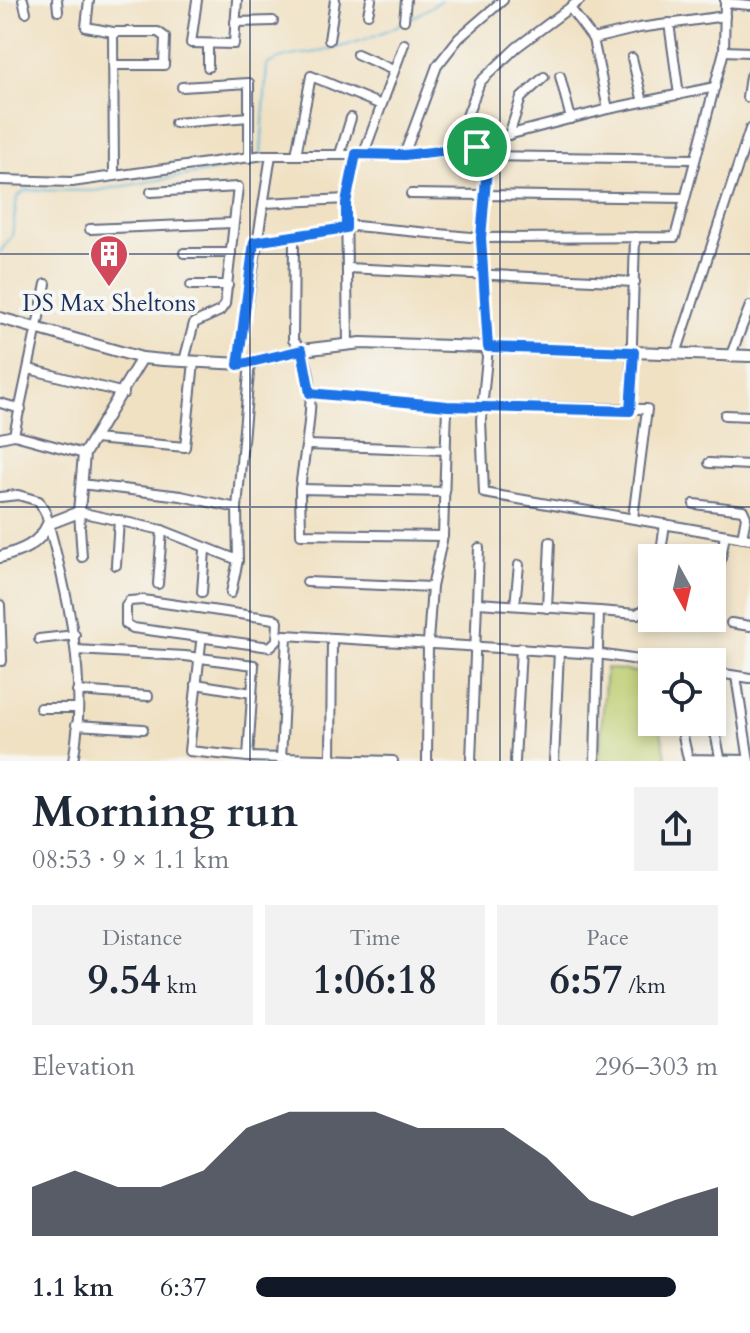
<!DOCTYPE html>
<meta charset="utf-8">
<style>
:root{--surface:#fff;--page:#f2f2f3;--text:#1f2937;--muted:#747a83;--accent:#111827}
body{margin:0;font-family:Cardo,serif;background:var(--page);color:var(--text);height:100vh;display:flex;flex-direction:column;font-size:30px;white-space:nowrap}
*{box-sizing:border-box;margin:0}
p{font-size:26px;color:var(--muted)}
.icon{flex:none;width:44px;height:44px;fill:none;stroke:currentColor;stroke-width:2;stroke-linecap:round;stroke-linejoin:round}
.map{position:relative;height:761px;overflow:hidden}
.side{display:flex;flex-direction:column;background:var(--surface);flex:1}
.side>*{flex:none}
.needle{width:52px;rotate:172deg}
.controls{position:absolute;left:638px;top:544px;display:grid;gap:16px}
.controls a{display:grid;place-items:center;width:88px;height:88px;border-radius:0px;background:var(--surface);box-shadow:0 4px 12px #0003;font-size:40px}
.pin{position:absolute;display:grid;place-items:center;width:68px;height:68px;color:#fff;margin:-34px;border:4px solid #fff;border-radius:50%;box-shadow:0 2px 8px #0007}
.round{display:grid;place-items:center;flex:none;width:84px;height:84px;border-radius:0px;background:var(--page)}
.summary{display:flex;align-items:center;justify-content:space-between;height:136px;padding:0 32px}
h1{font-size:44px;font-weight:800;line-height:60px}
.metrics{display:grid;grid-template-columns:repeat(3,1fr);gap:12px;height:136px;padding:8px 32px}
.metrics div{display:grid;align-content:center;border-radius:0px;background:var(--page);text-align:center}
.metrics b{font-size:40px;font-weight:800}
.metrics small{font-size:22px;font-weight:400}
.metrics p{font-size:22px}
.chart{height:224px;padding:16px 32px}
.chart p{display:flex;justify-content:space-between}
.chart svg{width:100%;height:144px;margin-top:8px;fill:var(--accent);opacity:.7}
ul{padding:0 32px;list-style:none;font-size:26px}
li{display:grid;grid-template-columns:128px 96px 1fr;align-items:center;height:60px}
li i{height:20px;border-radius:10px;background:var(--accent)}
.map>svg:first-child{display:block}
</style>
<div class="map">
<svg width="750" height="761" viewBox="0 0 750 761">
<rect width="100%" height="100%" fill="#f6f6f2"/>
<filter id="ink" filterUnits="userSpaceOnUse"><feTurbulence type="fractalNoise" baseFrequency=".0125" numOctaves="2"/><feDisplacementMap in="SourceGraphic" scale="16" xChannelSelector="R" yChannelSelector="G"/><feConvolveMatrix kernelMatrix="1 2 1 2 8 2 1 2 1" color-interpolation-filters="sRGB"/></filter>
<filter id="wash" filterUnits="userSpaceOnUse"><feTurbulence type="fractalNoise" baseFrequency=".006" numOctaves="4" result="noise"/><feDisplacementMap in="SourceGraphic" scale="32" xChannelSelector="R" yChannelSelector="G"/><feGaussianBlur stdDeviation="1.8" result="paint"/><feColorMatrix in="noise" values="0 0 0 0 0 0 0 0 0 0 0 0 0 0 0 0 0 1.4 0 .05"/><feComposite in="paint" operator="in"/></filter>
<g filter="url(#wash)">
<rect width="100%" height="100%" fill="#f0e1c3"/>
<polygon fill="#bdcd70" stroke="#6c7e67" stroke-width="2" points="606,668 649,674 652,722 659,722 667,761 599,761"/>
<g fill="none" stroke-linecap="round" stroke-linejoin="round">
<g stroke="#59b3d7" stroke-width="2">
<path d="M261 153 267 65C287 52 311 55 333 49 375 38 406 24 441 0"/>
<polyline points="0,252 12,236 17,197 26,190 95,191 259,163 260,159"/>
</g>
</g>
</g>
<g filter="url(#ink)">
<g fill="none" stroke-linecap="round" stroke-linejoin="round">
<g stroke="#666d81" stroke-width="12">
<g id="minor">
<polyline points="23,0 26,12"/>
<polyline points="57,0 58,11"/>
<polyline points="89,0 86,27 113,32 114,176"/>
<polyline points="197,0 191,43 234,44 237,0"/>
<polyline points="726,3 750,5"/>
<polyline points="570,8 593,39"/>
<polyline points="368,14 371,0"/>
<polyline points="404,20 406,0"/>
<polyline points="235,22 273,21"/>
<polyline points="669,23 679,95"/>
<polyline points="113,32 158,32 165,37 164,65 114,65"/>
<polyline points="329,40 335,0"/>
<polyline points="724,51 750,52"/>
<polyline points="357,54 393,70"/>
<polyline points="632,58 643,102"/>
<polyline points="208,67 208,44"/>
<polyline points="560,76 571,119"/>
<polyline points="182,87 249,83 249,158"/>
<polyline points="747,97 750,76"/>
<polyline points="608,109 593,39 639,28 725,16"/>
<polyline points="175,123 249,117"/>
<polyline points="509,135 521,98 544,77"/>
<polyline points="477,147 488,156 481,238 488,347 481,420 484,493 750,539"/>
<polyline points="454,150 480,82 517,47 580,0"/>
<polyline points="364,153 404,44"/>
<polyline points="340,154 351,118"/>
<polyline points="296,155 311,76 379,104"/>
<polyline points="404,155 437,66 459,38 503,0"/>
<polyline points="488,156 694,159"/>
<polyline points="0,180 72,182 264,155 404,155 477,147 492,139 608,109 715,87"/>
<polyline points="151,192 238,187 225,304 220,311 194,323 184,361"/>
<polyline points="411,194 685,198"/>
<polyline points="265,203 347,199"/>
<polyline points="90,229 233,223"/>
<path d="M294 239 293 340C326 374 303 449 300 491 300 505 301 520 301 534L443 536"/>
<polyline points="254,242 356,226 481,238 675,237 724,51 725,0"/>
<polyline points="184,253 231,253"/>
<polyline points="347,268 635,282"/>
<polyline points="46,284 14,435 84,454"/>
<polyline points="191,285 228,285"/>
<polyline points="348,344 346,203 356,154"/>
<polyline points="676,354 750,129"/>
<polyline points="730,357 750,306"/>
<polyline points="238,365 271,155"/>
<polyline points="29,369 124,393"/>
<polyline points="310,393 447,406 647,409 633,518"/>
<polyline points="0,403 21,409"/>
<polyline points="630,411 635,237"/>
<polyline points="725,415 750,416"/>
<polyline points="0,438 14,435"/>
<polyline points="94,439 185,447 194,362"/>
<polyline points="308,445 446,450"/>
<polyline points="709,463 750,465"/>
<polyline points="81,484 181,496 237,508"/>
<polyline points="300,489 445,492"/>
<path d="M0 497 18 495 39 501 46 514C67 594 89 677 73 761"/>
<polyline points="694,504 743,510 746,517 742,538"/>
<polyline points="82,557 79,512 162,530 238,560"/>
<polyline points="660,558 665,524"/>
<polyline points="116,565 119,520"/>
<polyline points="307,582 432,587"/>
<polyline points="158,584 162,530"/>
<polyline points="202,592 205,550"/>
<polyline points="231,593 238,560 237,508 250,362"/>
<polygon points="143,600 274,619 278,622 277,640 270,647 133,628 126,624 126,606 129,601"/>
<polyline points="478,603 599,611 595,761"/>
<polyline points="0,605 2,661"/>
<polyline points="515,605 519,565"/>
<polyline points="712,607 725,535"/>
<polyline points="547,608 550,542"/>
<polyline points="599,611 637,614 652,605"/>
<polyline points="731,623 750,626"/>
<polyline points="285,635 598,654 652,662"/>
<polyline points="39,639 75,635"/>
<polyline points="201,643 189,751 248,757"/>
<polyline points="76,650 185,656 254,665 248,757 393,761"/>
<polyline points="712,672 750,678"/>
<polyline points="736,676 749,761"/>
<polyline points="196,684 252,693"/>
<polyline points="77,691 148,696"/>
<polyline points="40,708 78,708"/>
<polyline points="712,718 720,757"/>
<polyline points="680,722 688,759 748,760"/>
<polyline points="76,725 143,729"/>
<polyline points="281,759 287,636"/>
<polyline points="331,759 332,639"/>
<polyline points="427,761 428,642 432,587 443,536 447,406"/>
<polyline points="471,761 479,548"/>
<polyline points="515,761 521,648"/>
<polyline points="554,761 559,651"/>
</g>
</g>
<g stroke="#666d81" stroke-width="14">
<g id="tertiary">
<polyline points="0,318 142,358 163,360 243,364 302,350 361,343 750,356"/>
<path d="M0 557C21 551 39 545 48 524L79 512 84 454 142 358"/>
</g>
</g>
<use href="#minor" stroke="#fff" stroke-width="8"/>
<use href="#tertiary" stroke="#fff" stroke-width="10"/>
</g>
</g>
<g fill="none" stroke-linecap="round" stroke-linejoin="round" filter="url(#ink)">
<g stroke="#fff" stroke-width="16">
<polygon id="route" points="477,147 488,156 481,238 488,347 634,352 630,411 447,406 310,393 302,350 238,365 254,242 346,228 346,203 356,154 404,155"/>
</g>
<use href="#route" stroke="#1a73e8" stroke-width="10"/>
</g>
<path fill="none" stroke="#1b2f5e" stroke-width="2" stroke-opacity="0.55" d="M250 0V761M500 0V761M0 254H750M0 507H750"/>
<defs>
<g id="building-pin" transform="scale(2)"><path d="M0 17L-7.5 6A9.5 9.5 0 1 1 7.5 6Z" fill="#d1495b" stroke="#f6f6f2"/><path d="M-4-6H4V6H1V3H-1V6H-4ZM-2.5-4.3h1.7v1.8h-1.7ZM.8-4.3h1.7v1.8H.8ZM-2.5-1h1.7V.8h-1.7ZM.8-1h1.7V.8H.8Z" fill="#fff"/></g>
</defs>
<g fill-rule="evenodd">
<use href="#building-pin" x="109" y="254"/>
</g>
<g text-anchor="middle" stroke-width="8" stroke-linejoin="round" paint-order="stroke">
<g font-size="24" fill="#1b2f5e" stroke="#f6f6f2">
<text x="109" y="311">DS Max Sheltons</text>
</g>
</g>
</svg>
<div class="controls">
<a><svg class="needle" viewBox="-14 -14 28 28"><path d="M0-13l5 13h-10z" fill="#e53935"/><path d="M0 13l5-13h-10z" fill="#747a83"/></svg></a>
<a><svg class="icon" aria-label="locate" viewBox="0 0 24 24"><circle cx="12" cy="12" r="6"/><path d="M12 2v4M12 18v4M2 12h4M18 12h4"/></svg></a>
</div>
<div class="pin" style="left:477px;top:147px;background:#1e9e55"><svg class="icon" aria-label="arrive" viewBox="0 0 24 24"><path d="M6 21V4h12l-3 4 3 4H6"/></svg></div>
</div>
<section class="side">
<div class="summary"><div><h1>Morning run</h1><p>08:53 · 9 × 1.1 km</p></div><a class="round"><svg class="icon" aria-label="share" viewBox="0 0 24 24"><path d="M12 15V3M7 8l5-5 5 5M5 13v7h14v-7"/></svg></a></div>
<div class="metrics">
<div><p>Distance</p><b>9.54<small> km</small></b></div>
<div><p>Time</p><b>1:06:18</b></div>
<div><p>Pace</p><b>6:57<small> /km</small></b></div>
</div>
<div class="chart"><p><span>Elevation</span>296–303 m</p>
<svg viewBox="0 0 160 44" preserveAspectRatio="none"><path d="M0 44V29L10 24L20 29L30 29L40 24L50 11L60 6L70 6L80 6L90 11L100 11L110 11L120 20L130 33L140 38L150 33L160 29V44z"/></svg>
</div>
<ul>
<li><b>1.1 km</b>6:37<i style="width:91%"></i></li>
</ul>
</section>
